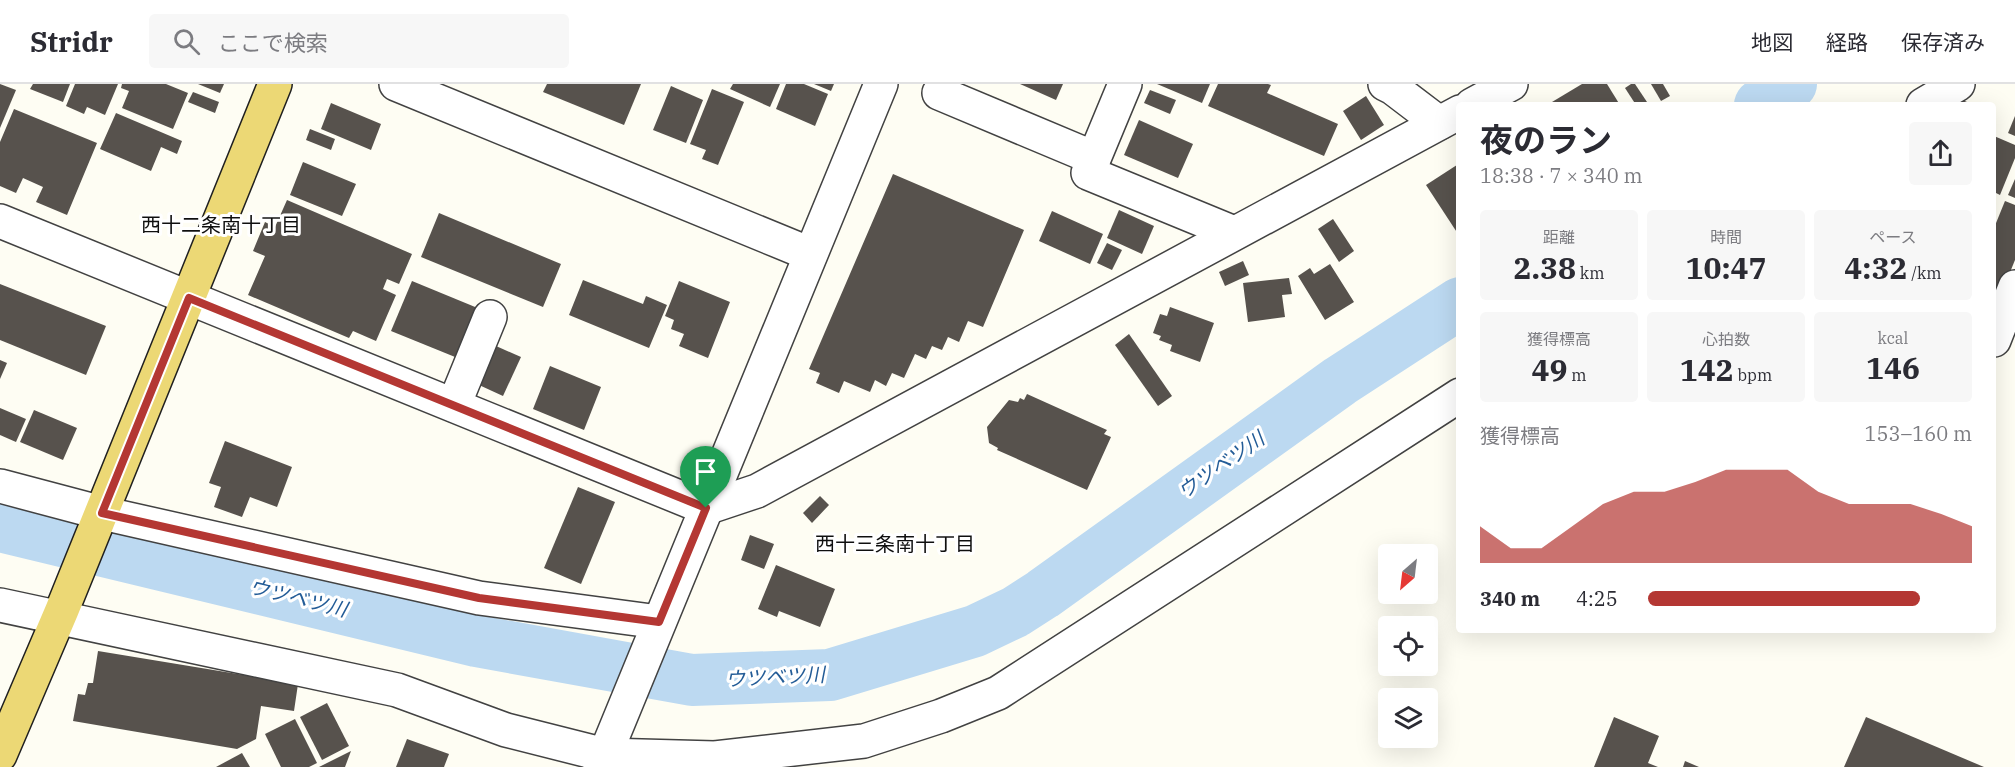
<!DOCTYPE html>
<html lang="ja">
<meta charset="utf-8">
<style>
:root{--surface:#fff;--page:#f7f7f7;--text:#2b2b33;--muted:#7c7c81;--line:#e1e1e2;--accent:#b43733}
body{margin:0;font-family:"IBM Plex Serif","Noto Sans JP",serif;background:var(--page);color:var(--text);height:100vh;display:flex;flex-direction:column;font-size:22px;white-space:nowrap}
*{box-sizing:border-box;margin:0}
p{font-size:20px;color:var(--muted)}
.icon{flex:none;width:33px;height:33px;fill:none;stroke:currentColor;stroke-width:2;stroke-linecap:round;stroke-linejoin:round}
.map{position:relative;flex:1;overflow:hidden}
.sheet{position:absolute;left:1456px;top:18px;width:540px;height:531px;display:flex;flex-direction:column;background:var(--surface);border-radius:6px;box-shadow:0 6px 24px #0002}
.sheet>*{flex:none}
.needle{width:39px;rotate:208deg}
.fabs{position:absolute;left:1378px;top:460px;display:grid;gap:12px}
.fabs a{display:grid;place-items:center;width:60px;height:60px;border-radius:6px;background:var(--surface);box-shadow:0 6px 24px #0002;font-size:30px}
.pin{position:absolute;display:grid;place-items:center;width:51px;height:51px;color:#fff;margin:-62px -26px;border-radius:50% 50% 50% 0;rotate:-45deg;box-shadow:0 0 6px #0007}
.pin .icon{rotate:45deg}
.round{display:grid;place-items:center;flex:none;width:63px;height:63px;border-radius:6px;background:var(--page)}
.overview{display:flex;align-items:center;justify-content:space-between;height:102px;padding:0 24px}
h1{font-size:33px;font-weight:700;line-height:45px}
.stats{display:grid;grid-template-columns:repeat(3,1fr);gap:9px;height:102px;padding:6px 24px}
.stats div{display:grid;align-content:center;border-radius:6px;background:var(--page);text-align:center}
.stats b{font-size:30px;font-weight:700}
.stats small{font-size:16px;font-weight:400}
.stats p{font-size:16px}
.chart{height:168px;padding:12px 24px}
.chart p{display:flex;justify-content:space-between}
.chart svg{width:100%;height:108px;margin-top:6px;fill:var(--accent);opacity:.7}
ul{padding:0 24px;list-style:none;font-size:20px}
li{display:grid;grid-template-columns:96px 72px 1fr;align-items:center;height:45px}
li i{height:15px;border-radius:8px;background:var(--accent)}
header{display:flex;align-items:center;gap:36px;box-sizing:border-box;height:84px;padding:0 30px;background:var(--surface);border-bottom:2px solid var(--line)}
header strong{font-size:28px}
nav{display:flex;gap:33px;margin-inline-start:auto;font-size:21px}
.search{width:420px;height:54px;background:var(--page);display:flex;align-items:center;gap:15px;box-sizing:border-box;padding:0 21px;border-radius:6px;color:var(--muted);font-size:22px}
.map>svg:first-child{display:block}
</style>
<header>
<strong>Stridr</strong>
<div class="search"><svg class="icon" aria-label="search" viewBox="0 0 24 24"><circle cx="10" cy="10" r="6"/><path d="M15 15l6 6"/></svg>ここで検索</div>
<nav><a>地図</a><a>経路</a><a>保存済み</a></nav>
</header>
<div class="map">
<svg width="2015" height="683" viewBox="0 0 2015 683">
<rect width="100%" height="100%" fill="#fefdf3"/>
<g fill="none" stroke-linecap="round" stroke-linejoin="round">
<polyline stroke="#4989c2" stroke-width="9" points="433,547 441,523"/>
<g stroke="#bcd9f1" stroke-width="52">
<polyline points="1760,21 1791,0"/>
<polyline points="0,442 476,557 692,596 830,591 975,547 1015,528 1043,510 1340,297 1460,219"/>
</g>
</g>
<g fill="#57524d">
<polygon points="0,0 16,6 0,44"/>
<polygon points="33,0 70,0 63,18 30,5"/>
<polygon points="75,0 118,0 105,31 87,23 84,30 66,22"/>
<polygon points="122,0 166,0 188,9 173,45 122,24 129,7 121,4"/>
<polygon points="198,0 224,0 220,9"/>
<polygon points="547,0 641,0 624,41 543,8"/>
<polygon points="733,0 780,0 770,23 730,5"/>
<polygon points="786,0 804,0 828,10 815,42 776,25"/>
<polygon points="814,0 834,0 831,7"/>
<polygon points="1020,0 1063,0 1056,16"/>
<polygon points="1157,0 1210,0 1202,19"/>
<polygon points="1218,0 1268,0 1271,1 1267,9 1338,40 1324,72 1208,22"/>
<polygon points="1582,0 1607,0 1620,21 1547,21"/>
<polygon points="1631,0 1635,0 1649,21 1636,21 1625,4"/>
<polygon points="1651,0 1663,0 1670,12 1661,17"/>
<polygon points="671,2 703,16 686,59 653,46"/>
<polygon points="712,5 744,18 718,81 702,75 706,66 690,60"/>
<polygon points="1150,6 1176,16 1170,30 1144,19"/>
<polygon points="193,8 219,18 215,29 188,18"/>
<polygon points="1366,12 1384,41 1361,56 1343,27"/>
<polygon points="1960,15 1974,21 1958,21"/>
<polygon points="331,19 381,40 371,66 321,45"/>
<polygon points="14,25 97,59 67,131 36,118 43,103 23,94 16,109 0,102 0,58"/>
<polygon points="116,29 182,57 177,70 161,63 151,87 100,65"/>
<polygon points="2015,32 2015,52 2008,49"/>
<polygon points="1139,36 1193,60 1178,94 1124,71"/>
<polygon points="310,45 335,55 331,66 306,56"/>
<polygon points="1994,52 2015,61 2015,74 2000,111 1994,108"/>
<polygon points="303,78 356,100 342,132 290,111"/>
<polygon points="1460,79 1460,153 1426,101"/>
<polygon points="893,90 1024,146 983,243 968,237 959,258 948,253 942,266 932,262 926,275 915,270 904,294 892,289 886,302 875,296 870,308 844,297 839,309 816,299 820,289 809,285"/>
<polygon points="2015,95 2015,114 2008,111"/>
<polygon points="287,116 412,170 399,200 387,195 383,205 396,211 376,257 353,247 349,254 248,211 265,172 253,167 265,138 275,143"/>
<polygon points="2005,117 2015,121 2015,176 1997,220 1994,218 1994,144"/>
<polygon points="1119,126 1154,142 1142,170 1107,154"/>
<polygon points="1052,127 1103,150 1090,180 1039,157"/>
<polygon points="439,129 561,180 543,223 421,173"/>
<polygon points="1333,135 1354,167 1339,178 1318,145"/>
<polygon points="1107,159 1122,166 1112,186 1097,179"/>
<polygon points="1243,177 1249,191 1225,202 1219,188"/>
<polygon points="1330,180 1354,218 1325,236 1298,192 1310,184 1314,190"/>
<polygon points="1289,194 1292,210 1282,211 1285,233 1248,238 1243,199"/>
<polygon points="583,196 643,220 646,212 667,221 649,264 569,231"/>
<polygon points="412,197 480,225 460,275 391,247"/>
<polygon points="679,197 730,218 708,274 679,262 684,250 671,245 674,236 665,232"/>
<polygon points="0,200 106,242 86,291 0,256"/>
<polygon points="1170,223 1214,239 1200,278 1170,267 1172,261 1159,256 1161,252 1153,249 1160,230 1167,232"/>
<polygon points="1129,250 1172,312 1158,322 1115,261"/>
<polygon points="496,262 521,273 503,312 479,301"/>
<polygon points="0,276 7,279 0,295"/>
<polygon points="550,282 601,303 584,346 533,325"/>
<polygon points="1027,310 1107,346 1104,350 1111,353 1087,406 997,366 998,364 989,359 987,343 1009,316 1018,318 1020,314 1024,316"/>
<polygon points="0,324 26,335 16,358 0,351"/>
<polygon points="34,326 77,344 63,376 20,358"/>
<polygon points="225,357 292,383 277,423 250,413 242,433 214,423 221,403 209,399"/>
<polygon points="578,403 615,418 581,500 544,484"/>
<polygon points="820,412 829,421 812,439 803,429"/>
<polygon points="750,451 774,460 764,485 741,476"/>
<polygon points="776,481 835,505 820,543 779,527 777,533 758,525"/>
<polygon points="98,567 298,600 294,627 261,622 256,655 237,665 73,637 78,610 85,611 88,599 93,599"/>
<polygon points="327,619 349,662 322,676 300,633"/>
<polygon points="1614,633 1659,652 1648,679 1658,683 1594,683"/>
<polygon points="1866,633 1984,683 1844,683"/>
<polygon points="295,635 317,679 309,683 281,683 265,650"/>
<polygon points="407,655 449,670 444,683 396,683"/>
<polygon points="351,667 345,683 319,683"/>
<polygon points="242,669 250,683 216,683"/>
<polygon points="1685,677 1699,683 1683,683"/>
</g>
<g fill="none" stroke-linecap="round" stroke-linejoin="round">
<g stroke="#424242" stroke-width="36">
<g id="minor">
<polyline points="396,0 810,170"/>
<polyline points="1125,0 1088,89 1234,149"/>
<polyline points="1385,0 1393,4 1439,39"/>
<polyline points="939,9 1094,74"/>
<polyline points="1472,21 1511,0"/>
<polyline points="1923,21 1958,0"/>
<polyline points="0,137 706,424 757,407 1460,28"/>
<polyline points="1994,256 2015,203"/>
<polyline points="454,321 490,233"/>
<polyline points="0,402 102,429 479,514 659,538"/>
<polyline points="0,521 397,606 506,646 605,671 715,674 864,657 941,632 998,609 1460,311"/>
<polyline points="600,683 881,0"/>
</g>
</g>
<g stroke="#202020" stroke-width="36">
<polyline id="major" points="0,671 62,526 275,0"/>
</g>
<use href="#minor" stroke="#fff" stroke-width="33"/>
<use href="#major" stroke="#ecd875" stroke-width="33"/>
</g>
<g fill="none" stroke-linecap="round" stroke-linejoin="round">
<g stroke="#fff" stroke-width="12">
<polygon id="route" points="189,214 706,424 659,538 479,514 102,429"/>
</g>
<use href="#route" stroke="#b43733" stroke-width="8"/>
</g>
<g text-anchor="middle" stroke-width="6" stroke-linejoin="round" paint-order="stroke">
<g font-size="20" fill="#0f0f0f" stroke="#fff">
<text x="221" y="148">西十二条南十丁目</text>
<text x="895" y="467">西十三条南十丁目</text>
</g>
<g font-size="20" font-style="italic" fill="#235c97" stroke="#fff">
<text transform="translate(1221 381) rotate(-35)" y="7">ウツベツ川</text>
<text transform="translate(298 514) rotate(14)" y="7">ウツベツ川</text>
<text transform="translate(775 593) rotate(-3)" y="7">ウツベツ川</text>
</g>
</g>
</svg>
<div class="fabs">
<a><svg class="needle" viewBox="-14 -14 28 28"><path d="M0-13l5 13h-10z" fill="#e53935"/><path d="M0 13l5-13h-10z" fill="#7c7c81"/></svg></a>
<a><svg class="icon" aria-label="locate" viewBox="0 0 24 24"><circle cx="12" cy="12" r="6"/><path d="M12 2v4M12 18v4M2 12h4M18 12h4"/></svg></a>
<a><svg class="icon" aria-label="layers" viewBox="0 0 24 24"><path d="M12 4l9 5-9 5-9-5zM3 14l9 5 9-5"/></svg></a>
</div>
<div class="pin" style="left:706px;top:424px;background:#1e9e55"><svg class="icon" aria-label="arrive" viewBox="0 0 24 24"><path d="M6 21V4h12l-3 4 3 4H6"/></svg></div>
<section class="sheet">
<div class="overview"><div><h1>夜のラン</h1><p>18:38 · 7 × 340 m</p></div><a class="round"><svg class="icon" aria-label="share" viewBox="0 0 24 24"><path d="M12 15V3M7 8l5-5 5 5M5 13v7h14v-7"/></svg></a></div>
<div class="stats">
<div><p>距離</p><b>2.38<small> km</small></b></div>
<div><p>時間</p><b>10:47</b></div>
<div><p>ペース</p><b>4:32<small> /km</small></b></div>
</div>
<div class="stats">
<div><p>獲得標高</p><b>49<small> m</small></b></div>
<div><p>心拍数</p><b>142<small> bpm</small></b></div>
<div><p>kcal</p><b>146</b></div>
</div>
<div class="chart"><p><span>獲得標高</span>153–160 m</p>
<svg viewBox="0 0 160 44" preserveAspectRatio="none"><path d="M0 44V29L10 38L20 38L30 29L40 20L50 15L60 15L70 11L80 6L90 6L100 6L110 15L120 20L130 20L140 20L150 24L160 29V44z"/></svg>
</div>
<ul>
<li><b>340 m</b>4:25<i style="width:84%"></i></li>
</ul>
</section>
</div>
